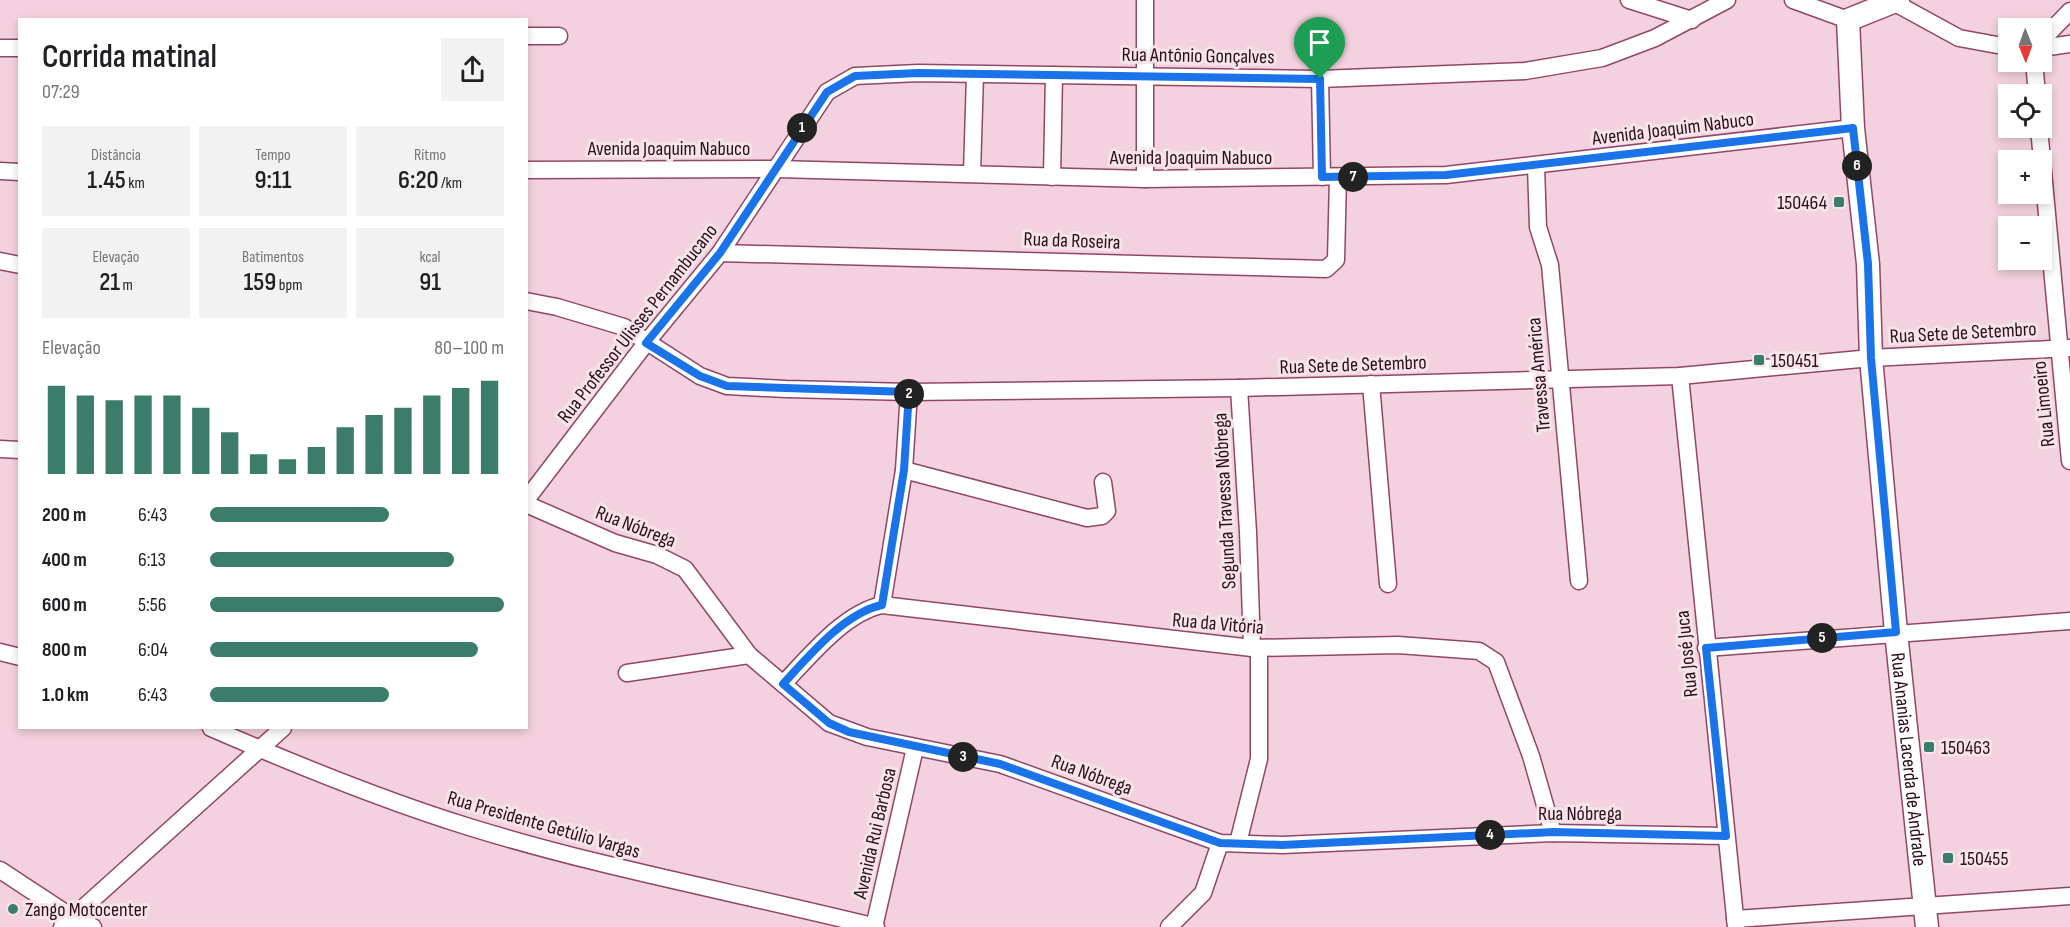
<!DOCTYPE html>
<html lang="pt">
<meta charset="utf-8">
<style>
:root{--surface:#fff;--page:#f2f2f2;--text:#202124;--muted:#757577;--accent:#3c7c6b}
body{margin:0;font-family:"Sofia Sans Condensed",sans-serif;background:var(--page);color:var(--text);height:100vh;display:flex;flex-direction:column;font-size:22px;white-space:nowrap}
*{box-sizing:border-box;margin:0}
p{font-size:20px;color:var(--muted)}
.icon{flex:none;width:33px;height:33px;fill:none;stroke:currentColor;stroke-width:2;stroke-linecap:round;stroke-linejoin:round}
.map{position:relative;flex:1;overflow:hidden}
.drawer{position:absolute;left:18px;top:18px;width:510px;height:711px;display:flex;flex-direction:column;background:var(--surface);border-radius:0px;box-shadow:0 3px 9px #0003}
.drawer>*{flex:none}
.needle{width:39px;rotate:179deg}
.tools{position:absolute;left:1998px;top:18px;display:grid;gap:12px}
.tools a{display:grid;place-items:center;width:54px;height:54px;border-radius:0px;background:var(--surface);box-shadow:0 3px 9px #0003;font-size:30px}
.pin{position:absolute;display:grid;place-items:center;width:51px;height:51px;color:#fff;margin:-62px -26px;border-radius:50% 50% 50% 0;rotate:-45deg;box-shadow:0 0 6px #0007}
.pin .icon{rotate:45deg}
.km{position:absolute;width:30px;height:30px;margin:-15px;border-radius:50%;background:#222;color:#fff;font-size:16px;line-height:30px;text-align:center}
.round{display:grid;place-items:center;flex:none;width:63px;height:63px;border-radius:0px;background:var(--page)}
.overview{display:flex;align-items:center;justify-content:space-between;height:102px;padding:0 24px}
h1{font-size:33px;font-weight:600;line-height:45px}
.metrics{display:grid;grid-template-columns:repeat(3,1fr);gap:9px;height:102px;padding:6px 24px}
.metrics div{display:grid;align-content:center;border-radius:0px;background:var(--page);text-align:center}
.metrics b{font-size:26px;font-weight:600}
.metrics small{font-size:16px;font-weight:400}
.metrics p{font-size:16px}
.chart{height:168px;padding:12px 24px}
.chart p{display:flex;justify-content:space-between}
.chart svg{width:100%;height:108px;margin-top:6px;stroke:var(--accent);stroke-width:6}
ul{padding:0 24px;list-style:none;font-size:20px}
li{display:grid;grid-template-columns:96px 72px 1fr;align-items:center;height:45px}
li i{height:15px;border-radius:8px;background:var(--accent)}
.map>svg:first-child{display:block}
</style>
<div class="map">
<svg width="2070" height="927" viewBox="0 0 2070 927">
<rect width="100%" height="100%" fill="#f4d1de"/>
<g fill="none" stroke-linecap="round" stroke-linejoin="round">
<g stroke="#904767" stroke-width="19">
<g id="street">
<polyline points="1629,0 1692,20"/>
<polyline points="1793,0 1848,20"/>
<polyline points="1895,3 1959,38 2008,47"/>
<polyline points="526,36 559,36"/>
<polyline points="2042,40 2070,11"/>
<polyline points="0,48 20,48"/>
<polyline points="2042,48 2070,44"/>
<polyline points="2034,62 2037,94"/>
<polyline points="1320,79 1322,177"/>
<polyline points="2039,128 2070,461"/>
<polyline points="1536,166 1538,227 1550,265 1579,581"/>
<polyline points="526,170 777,169 1145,179 1446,175 1853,128"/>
<polyline points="0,171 20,172"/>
<polyline points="972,173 975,75"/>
<polyline points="1052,177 1054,75"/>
<polyline points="1145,179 1145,0"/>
<polyline points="720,253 1326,269 1336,260 1338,177"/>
<polyline points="0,261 20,265"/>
<polyline points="526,301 557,307 624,327 700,376 727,386 786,389 909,392 1239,388 1680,376 1871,358 2070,348"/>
<polyline points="1680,376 1736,927"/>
<polyline points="1371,384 1388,584"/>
<polyline points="1239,388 1248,532 1252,648"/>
<polyline points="0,449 20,450"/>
<polyline points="904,470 1087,518 1102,516 1107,511 1103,482"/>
<polyline points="526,500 646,343 720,253 827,92 855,76 918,73 1320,79 1525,71 1602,58 1655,38 1727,0"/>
<polyline points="526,504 615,543 657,555 685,569 749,655 829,723 867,737 1000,764 1220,843 1282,845 1553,833 1726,836"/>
<polyline points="882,605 904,470 909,392"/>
<polyline points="1706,648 2070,621"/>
<polyline points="0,652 20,657"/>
<polyline points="627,673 749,655"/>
<path d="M783 684C809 657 844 613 882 605L1252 648 1398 645 1479 651 1496 662 1531 756 1553 833"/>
<path d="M211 728C294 764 379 799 466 826 601 868 739 893 876 927"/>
<polyline points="1238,843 1259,759 1259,648"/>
<polyline points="0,870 73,918 93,927"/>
<polyline points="1735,919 2070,896"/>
<polyline points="62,927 283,728"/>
<polyline points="874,927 915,748"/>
<polyline points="1169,927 1203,893 1220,843"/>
</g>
</g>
<g stroke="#904767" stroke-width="25">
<g id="secondary">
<path id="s1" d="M1898 0 1848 20 1853 128 1868 264 1871 358 1896 632 1927 927"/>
</g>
</g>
<use href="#street" stroke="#fff" stroke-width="16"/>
<use href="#secondary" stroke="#fff" stroke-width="22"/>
</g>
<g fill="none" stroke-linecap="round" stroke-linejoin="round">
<g stroke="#fff" stroke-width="12">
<path id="route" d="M918 73 1320 79 1322 177 1446 175 1853 128 1868 264 1871 358 1896 632 1706 648 1726 836 1553 832 1282 845 1220 843 1000 764 849 732 829 723 783 684C808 657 844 613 882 605L904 470 909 392 727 386 700 376 646 343 720 253 827 92 855 76Z"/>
</g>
<use href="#route" stroke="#1a73e8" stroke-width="8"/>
</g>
<g fill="#3c7c6b" stroke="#f6e4ea" stroke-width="2">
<rect x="1833" y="196" width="12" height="12" rx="3"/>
<rect x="1753" y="354" width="12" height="12" rx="3"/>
<rect x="1923" y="741" width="12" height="12" rx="3"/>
<rect x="1942" y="852" width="12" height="12" rx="3"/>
<circle cx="13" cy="909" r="6"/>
</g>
<g text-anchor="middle" stroke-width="6" stroke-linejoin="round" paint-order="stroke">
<g font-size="20" fill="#2c0e1c" stroke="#f6e4ea">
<text transform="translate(1198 55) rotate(1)" y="7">Rua Antônio Gonçalves</text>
<text transform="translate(1673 128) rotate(-7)" y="7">Avenida Joaquim Nabuco</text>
<text x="669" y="155">Avenida Joaquim Nabuco</text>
<text x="1191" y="164">Avenida Joaquim Nabuco</text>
<text transform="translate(1072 240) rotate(2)" y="7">Rua da Roseira</text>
<text transform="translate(637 323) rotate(-52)" y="7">Rua Professor Ulisses Pernambucano</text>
<text transform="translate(1963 332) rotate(-3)" y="7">Rua Sete de Setembro</text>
<text transform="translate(1353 364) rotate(-2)" y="7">Rua Sete de Setembro</text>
<text transform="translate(1538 375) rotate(-95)" y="7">Travessa América</text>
<text transform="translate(2043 404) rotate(-96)" y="7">Rua Limoeiro</text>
<text transform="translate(1224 501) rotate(-93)" y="7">Segunda Travessa Nóbrega</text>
<text transform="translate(636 526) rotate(21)" y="7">Rua Nóbrega</text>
<text transform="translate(1218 623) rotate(5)" y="7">Rua da Vitória</text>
<text transform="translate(1686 654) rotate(-96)" y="7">Rua José Juca</text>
<text dy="7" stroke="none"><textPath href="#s1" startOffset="796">Rua Ananias Lacerda de Andrade</textPath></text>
<text transform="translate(1092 774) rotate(20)" y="7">Rua Nóbrega</text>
<text x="1580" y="820">Rua Nóbrega</text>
<text transform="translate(544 824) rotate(16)" y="7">Rua Presidente Getúlio Vargas</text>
<text transform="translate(874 833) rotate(-77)" y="7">Avenida Rui Barbosa</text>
</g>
<g font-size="20" fill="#2c0e1c" stroke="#f6e4ea" text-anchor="start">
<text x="1827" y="209" text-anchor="end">150464</text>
<text x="1771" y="367">150451</text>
<text x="1941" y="754">150463</text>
<text x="1960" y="865">150455</text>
<text x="25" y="916">Zango Motocenter</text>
</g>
</g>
</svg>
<div class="tools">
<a><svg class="needle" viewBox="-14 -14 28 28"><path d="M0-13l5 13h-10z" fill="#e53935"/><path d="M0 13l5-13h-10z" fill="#757577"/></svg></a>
<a><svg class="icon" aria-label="locate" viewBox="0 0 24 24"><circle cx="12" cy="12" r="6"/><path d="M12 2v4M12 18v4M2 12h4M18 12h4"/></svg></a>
<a>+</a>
<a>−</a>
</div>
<div class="pin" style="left:1320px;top:79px;background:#1e9e55"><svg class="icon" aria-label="arrive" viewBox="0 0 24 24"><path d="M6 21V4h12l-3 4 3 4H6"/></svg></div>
<b class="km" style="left:802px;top:128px">1</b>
<b class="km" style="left:909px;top:394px">2</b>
<b class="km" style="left:963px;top:757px">3</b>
<b class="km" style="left:1490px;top:835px">4</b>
<b class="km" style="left:1822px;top:638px">5</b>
<b class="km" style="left:1857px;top:166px">6</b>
<b class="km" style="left:1353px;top:177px">7</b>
<section class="drawer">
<div class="overview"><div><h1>Corrida matinal</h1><p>07:29</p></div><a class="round"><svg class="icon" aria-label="share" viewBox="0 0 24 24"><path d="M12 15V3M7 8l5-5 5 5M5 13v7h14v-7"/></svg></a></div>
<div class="metrics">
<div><p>Distância</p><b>1.45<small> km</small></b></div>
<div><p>Tempo</p><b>9:11</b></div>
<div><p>Ritmo</p><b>6:20<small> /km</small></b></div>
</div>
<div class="metrics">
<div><p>Elevação</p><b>21<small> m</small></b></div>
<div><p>Batimentos</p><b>159<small> bpm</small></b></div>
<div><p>kcal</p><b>91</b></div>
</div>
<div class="chart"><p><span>Elevação</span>80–100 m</p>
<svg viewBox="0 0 160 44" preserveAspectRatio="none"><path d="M5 44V8M15 44V12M25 44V14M35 44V12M45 44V12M55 44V17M65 44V27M75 44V36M85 44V38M95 44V33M105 44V25M115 44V20M125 44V17M135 44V12M145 44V9M155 44V6"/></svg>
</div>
<ul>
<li><b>200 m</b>6:43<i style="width:61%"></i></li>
<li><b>400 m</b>6:13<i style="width:83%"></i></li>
<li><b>600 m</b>5:56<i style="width:100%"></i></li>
<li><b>800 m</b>6:04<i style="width:91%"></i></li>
<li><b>1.0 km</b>6:43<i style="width:61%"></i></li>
</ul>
</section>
</div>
